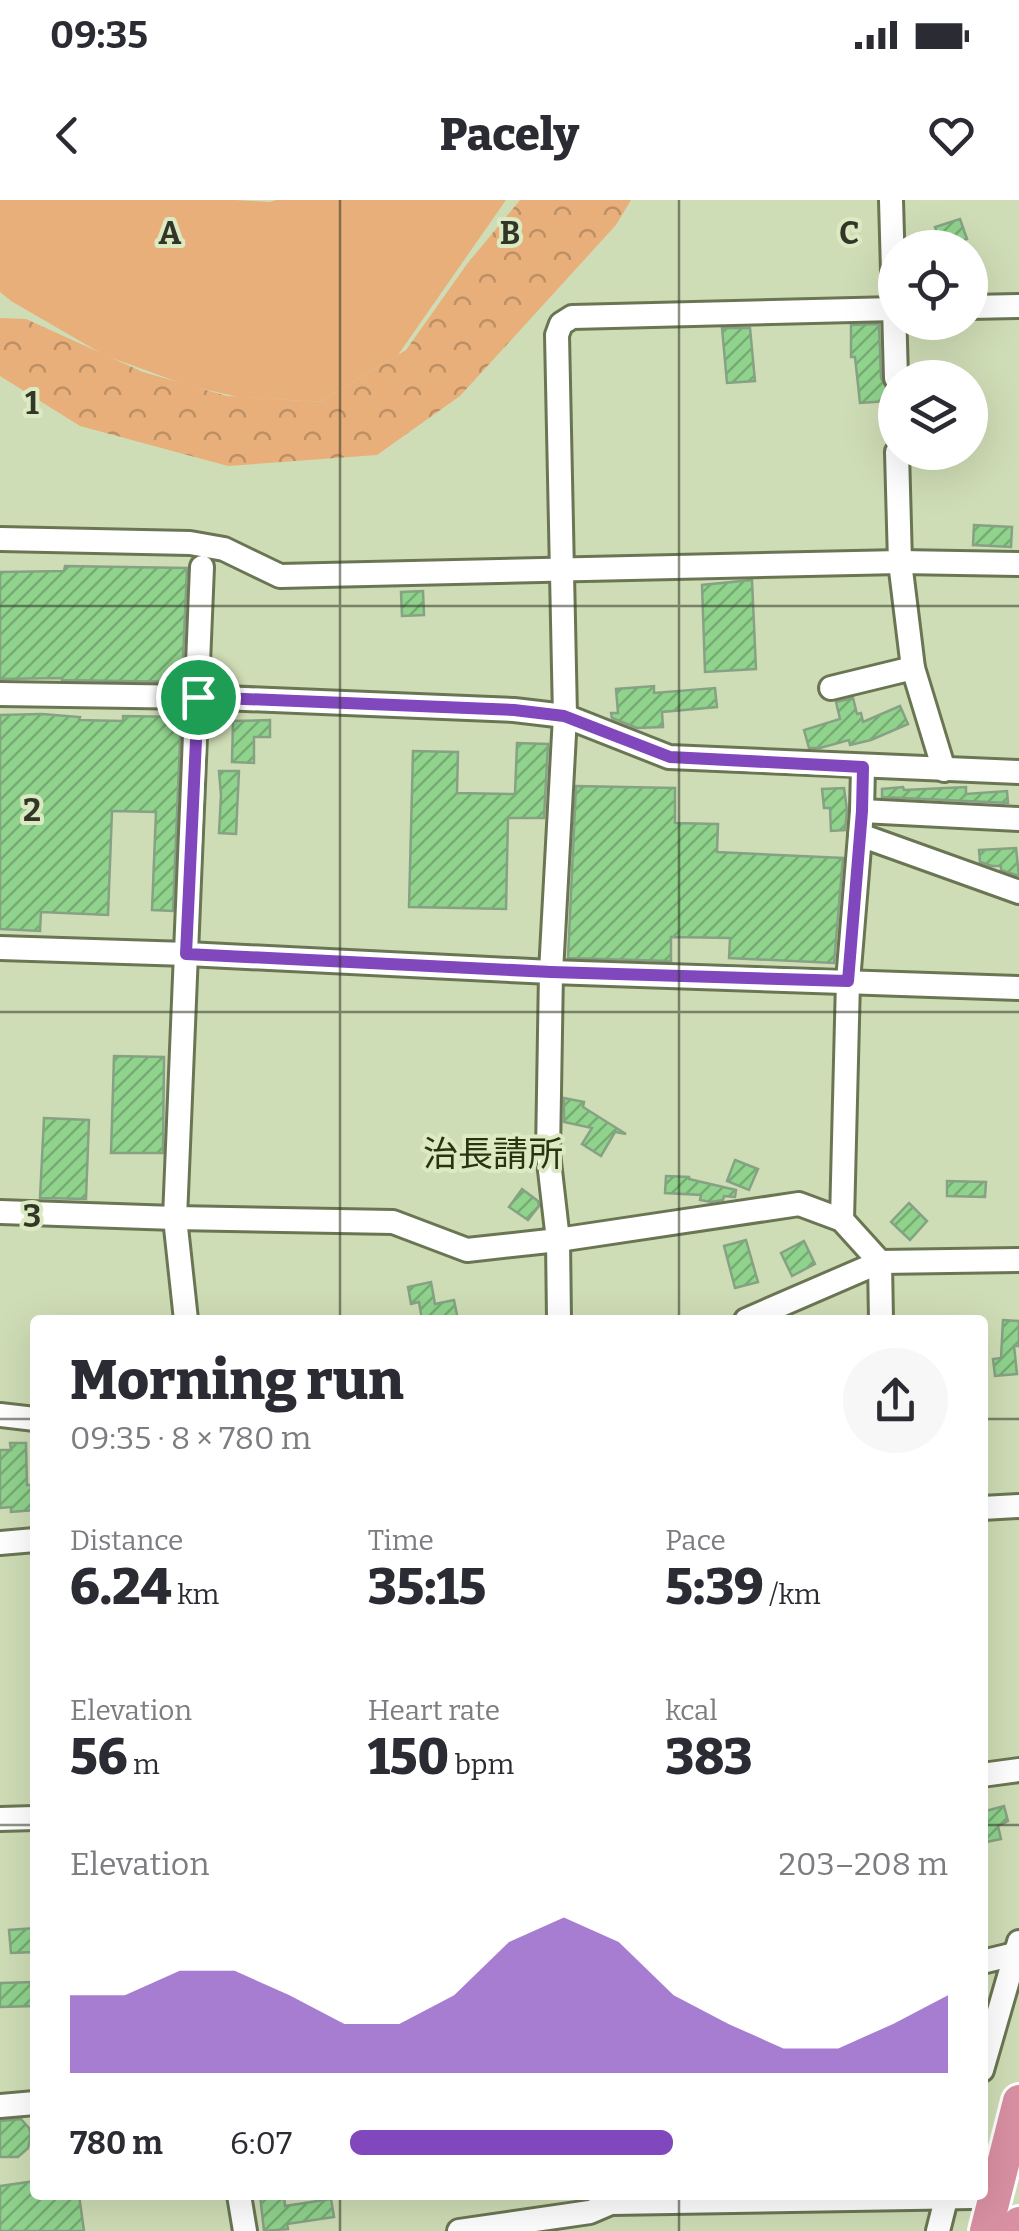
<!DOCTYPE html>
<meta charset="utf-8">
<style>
:root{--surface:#fff;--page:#f7f7f7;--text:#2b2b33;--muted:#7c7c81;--accent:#8147bd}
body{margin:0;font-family:Bitter,"Noto Sans JP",serif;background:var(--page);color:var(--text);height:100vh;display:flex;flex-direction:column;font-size:38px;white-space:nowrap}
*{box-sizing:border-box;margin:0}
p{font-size:32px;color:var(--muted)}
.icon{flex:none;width:55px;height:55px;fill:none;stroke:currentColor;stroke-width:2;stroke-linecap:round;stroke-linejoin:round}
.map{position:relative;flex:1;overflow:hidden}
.panel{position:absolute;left:30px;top:1115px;width:958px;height:885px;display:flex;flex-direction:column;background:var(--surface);border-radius:10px;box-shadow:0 10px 40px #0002}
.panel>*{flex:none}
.buttons{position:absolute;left:878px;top:30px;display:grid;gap:20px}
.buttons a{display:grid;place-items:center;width:110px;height:110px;border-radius:50%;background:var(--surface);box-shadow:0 10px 40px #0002;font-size:50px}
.pin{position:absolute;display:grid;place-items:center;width:85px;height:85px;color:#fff;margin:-42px;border:5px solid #fff;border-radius:50%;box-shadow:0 2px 10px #0007}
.round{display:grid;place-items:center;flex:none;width:105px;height:105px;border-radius:52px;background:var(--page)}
.head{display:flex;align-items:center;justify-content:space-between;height:170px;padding:0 40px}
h1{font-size:55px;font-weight:800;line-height:75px}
.figures{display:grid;grid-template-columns:repeat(3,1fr);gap:15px;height:170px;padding:10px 40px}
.figures div{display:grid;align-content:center}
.figures b{font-size:50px;font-weight:800}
.figures small{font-size:28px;font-weight:400}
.figures p{font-size:28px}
.chart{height:280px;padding:20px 40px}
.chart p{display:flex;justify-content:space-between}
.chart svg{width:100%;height:180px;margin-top:10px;fill:var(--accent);opacity:.7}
ul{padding:0 40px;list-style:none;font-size:32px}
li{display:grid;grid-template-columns:160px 120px 1fr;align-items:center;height:75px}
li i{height:25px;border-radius:12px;background:var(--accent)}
.status{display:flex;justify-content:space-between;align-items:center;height:70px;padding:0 50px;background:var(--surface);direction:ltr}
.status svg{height:28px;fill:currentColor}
header{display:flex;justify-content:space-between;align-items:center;height:130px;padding:0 40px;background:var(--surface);font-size:45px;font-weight:800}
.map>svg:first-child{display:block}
</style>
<div class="status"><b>09:35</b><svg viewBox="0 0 49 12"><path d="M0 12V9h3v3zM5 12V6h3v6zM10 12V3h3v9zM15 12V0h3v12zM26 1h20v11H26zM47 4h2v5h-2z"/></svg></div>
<header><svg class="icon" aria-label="back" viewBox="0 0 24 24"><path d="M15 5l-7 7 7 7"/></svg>Pacely<svg class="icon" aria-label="heart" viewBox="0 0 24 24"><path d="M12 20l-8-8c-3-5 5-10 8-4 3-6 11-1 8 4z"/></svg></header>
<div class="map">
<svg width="1019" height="2031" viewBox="0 0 1019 2031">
<defs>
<pattern id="forest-crowns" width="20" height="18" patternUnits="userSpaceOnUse" patternTransform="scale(2.5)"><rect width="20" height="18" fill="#e8af7a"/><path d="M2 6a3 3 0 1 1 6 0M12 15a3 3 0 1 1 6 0" fill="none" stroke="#bd8f64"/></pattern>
<pattern id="building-hatch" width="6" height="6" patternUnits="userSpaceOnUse" patternTransform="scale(2.5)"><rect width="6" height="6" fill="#90d38d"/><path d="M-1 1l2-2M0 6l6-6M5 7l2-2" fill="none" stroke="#76ac73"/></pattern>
</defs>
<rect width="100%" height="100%" fill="#cfddb6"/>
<polygon fill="#e8af7a" points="0,0 235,0 270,2 276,0 506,0 398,155 320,202 238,197 186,185 104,155 11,101 0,92"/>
<polygon fill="url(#forest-crowns)" points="520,0 631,0 616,25 460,196 377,255 228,266 80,226 0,176 0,118 26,119 143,172 227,196 320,202 406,150 467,64"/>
<g fill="url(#building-hatch)" stroke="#86a284" stroke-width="2.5">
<polygon points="960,19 967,39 942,47 935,27"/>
<polygon points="879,124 881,178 887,189 888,201 860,203 855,157 851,157 851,125"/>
<polygon points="722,128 750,128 755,181 727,183"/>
<polygon points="974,325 1012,327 1011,347 973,345"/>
<polygon points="65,366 187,368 182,482 62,480 62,478 0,479 0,372 64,371"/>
<polygon points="752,380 756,469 705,472 702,385"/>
<polygon points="423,391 424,415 402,416 401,392"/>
<polygon points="654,486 654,493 715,488 717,507 662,512 663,527 637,528 612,518 611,513 618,513 616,489"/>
<polygon points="853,498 857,514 861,513 863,522 900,506 908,524 871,540 850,545 849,540 820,548 809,548 804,530 840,519 836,502"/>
<polygon points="42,514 80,517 79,520 123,521 123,516 181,517 173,711 152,710 156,612 112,611 108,715 41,712 40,731 0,729 0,515"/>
<polygon points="270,520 270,537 254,537 254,563 232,562 233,521"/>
<polygon points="517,543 548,544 544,618 508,618 506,709 409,707 413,551 458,552 457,593 515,594"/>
<polygon points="219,571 239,571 236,634 219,633 221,595"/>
<polygon points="576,586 675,588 675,623 718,624 717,652 843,658 834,763 729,758 730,738 671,737 671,761 568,758"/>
<polygon points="903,587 904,590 966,587 966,594 1007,591 1008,603 882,597 882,589"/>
<polygon points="844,588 847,610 845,630 831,631 830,608 824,608 822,589"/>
<polygon points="1016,648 1019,676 1001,670 1001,666 992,666 980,662 979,650"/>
<polygon points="114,856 164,857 163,953 111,953"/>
<polygon points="564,898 584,902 583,907 626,934 615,932 601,956 582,944 592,928 564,922"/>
<polygon points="44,918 89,920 86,999 40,998"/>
<polygon points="735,960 758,969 749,990 727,981"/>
<polygon points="666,976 689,977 689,979 736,990 735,997 724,996 723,1000 711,1002 700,1000 701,995 665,993"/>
<polygon points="947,981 986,982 985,997 947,996"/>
<polygon points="522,989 538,1001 539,1006 528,1020 509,1007"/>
<polygon points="909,1003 927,1021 910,1040 891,1022"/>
<polygon points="746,1040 758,1082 735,1088 724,1046"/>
<polygon points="804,1041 815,1064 792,1076 781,1053"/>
<polygon points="431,1082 435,1104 454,1100 458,1120 422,1120 419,1102 411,1104 408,1087"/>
<polygon points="1003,1120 1019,1121 1019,1146 1014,1146 1017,1174 995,1176 993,1159 1001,1158"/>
<polygon points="10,1243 26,1243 27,1285 35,1285 35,1310 11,1312 11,1307 0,1308 0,1250 11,1250"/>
<polygon points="1004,1606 1008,1621 998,1626 1001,1639 982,1643 982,1612"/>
<polygon points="35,1728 35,1752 11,1753 9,1730"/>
<polygon points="35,1782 35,1806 0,1807 0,1783"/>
<polygon points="21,1919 29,1928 31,1935 28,1948 18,1957 0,1957 0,1921"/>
<polygon points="35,1981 35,1995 79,1995 84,2031 0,2031 0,1986"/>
<polygon points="260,1995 284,1995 285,2006 331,1999 334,2017 287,2024 288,2029 264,2031"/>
</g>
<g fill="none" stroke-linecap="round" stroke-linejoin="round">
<g stroke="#6a7653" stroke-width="28">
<g id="minor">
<polyline points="891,0 896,178"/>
<polyline points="970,107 1019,106"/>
<polyline points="897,252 900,362 913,468 944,570"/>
<polyline points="0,339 190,343 224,349 280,376 900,362 1019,364"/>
<polyline points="831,488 913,468"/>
<polyline points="0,494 198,497 514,510 565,516 669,557 1019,572"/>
<polyline points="862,611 1019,619"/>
<polyline points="860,635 1019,692"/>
<polyline points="0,748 187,754 551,772 1019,788"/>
<polyline points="0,1012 175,1018 393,1022 467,1050 558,1040 799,1004 842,1020 880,1062 881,1120"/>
<polyline points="842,1020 848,781 862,611 863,567"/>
<polyline points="186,1120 175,1018 202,367"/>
<polyline points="559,1120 558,1040 548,953 551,772 565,516 557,135 561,124 572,117 895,109"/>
<polyline points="746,1120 880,1062 1019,1060"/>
<polyline points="0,1215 35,1219"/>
<polyline points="982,1308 1019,1306"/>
<polyline points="0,1343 35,1340"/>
<polyline points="982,1575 1019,1570"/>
<polyline points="0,1619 35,1618"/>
<polyline points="982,1762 1019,1753"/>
<polyline points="982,1870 1019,1742"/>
<polyline points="0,1906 35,1903"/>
<polyline points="239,1995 245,2031"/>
<polyline points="459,2031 590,2012 611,2003 972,1997"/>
<polyline points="938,2031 947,1995"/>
</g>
</g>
<g stroke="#fff" stroke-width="38">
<g id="highway">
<polyline points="986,2031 1019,1901"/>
<polyline points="1017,2031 1019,2023"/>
</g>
</g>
<use href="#minor" stroke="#fff" stroke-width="22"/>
<use href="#highway" stroke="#d990a3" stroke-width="32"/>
</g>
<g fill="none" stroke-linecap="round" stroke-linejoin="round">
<g stroke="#fff" stroke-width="20">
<polygon id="route" points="198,497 514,510 564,516 670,557 863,567 862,611 848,781 551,772 186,754"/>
</g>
<use href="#route" stroke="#8147bd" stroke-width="12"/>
</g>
<path fill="none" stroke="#313627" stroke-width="2.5" stroke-opacity="0.55" d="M340 0V1120M679 0V1120M0 406H1019M0 812H1019M0 1219H35M982 1219H1019M0 1625H35M982 1625H1019M340 1995V2031M679 1995V2031"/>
<g text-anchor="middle" stroke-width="8" stroke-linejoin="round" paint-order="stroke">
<g font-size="35" fill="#293312" stroke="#dceac3">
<text x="493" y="966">治長請所</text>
</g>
</g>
<g font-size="32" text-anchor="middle" font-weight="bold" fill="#313627" stroke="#dceac3" stroke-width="8" stroke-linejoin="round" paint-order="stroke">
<text x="170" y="44">A</text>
<text x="510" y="44">B</text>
<text x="849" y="44">C</text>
<text x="32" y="214">1</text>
<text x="32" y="621">2</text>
<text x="32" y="1027">3</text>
</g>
</svg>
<div class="buttons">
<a><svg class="icon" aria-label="locate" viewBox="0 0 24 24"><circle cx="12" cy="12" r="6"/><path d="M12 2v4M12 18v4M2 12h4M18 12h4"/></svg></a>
<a><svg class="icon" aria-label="layers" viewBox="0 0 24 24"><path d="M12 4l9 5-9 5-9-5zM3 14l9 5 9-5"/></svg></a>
</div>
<div class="pin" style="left:198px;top:497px;background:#1e9e55"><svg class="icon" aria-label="arrive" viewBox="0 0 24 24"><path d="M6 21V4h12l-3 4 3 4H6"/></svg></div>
<section class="panel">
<div class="head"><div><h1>Morning run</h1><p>09:35 · 8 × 780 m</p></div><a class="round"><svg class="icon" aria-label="share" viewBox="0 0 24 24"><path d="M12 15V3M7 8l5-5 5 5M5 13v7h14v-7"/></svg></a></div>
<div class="figures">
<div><p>Distance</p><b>6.24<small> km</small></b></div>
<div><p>Time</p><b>35:15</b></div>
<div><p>Pace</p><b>5:39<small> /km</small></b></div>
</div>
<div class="figures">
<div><p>Elevation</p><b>56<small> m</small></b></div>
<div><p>Heart rate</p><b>150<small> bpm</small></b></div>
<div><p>kcal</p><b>383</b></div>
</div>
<div class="chart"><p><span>Elevation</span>203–208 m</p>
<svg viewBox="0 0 160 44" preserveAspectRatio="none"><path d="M0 44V25L10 25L20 19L30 19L40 25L50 32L60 32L70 25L80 12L90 6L100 12L110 25L120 32L130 38L140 38L150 32L160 25V44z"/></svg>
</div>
<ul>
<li><b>780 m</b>6:07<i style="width:54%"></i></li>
</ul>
</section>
</div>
